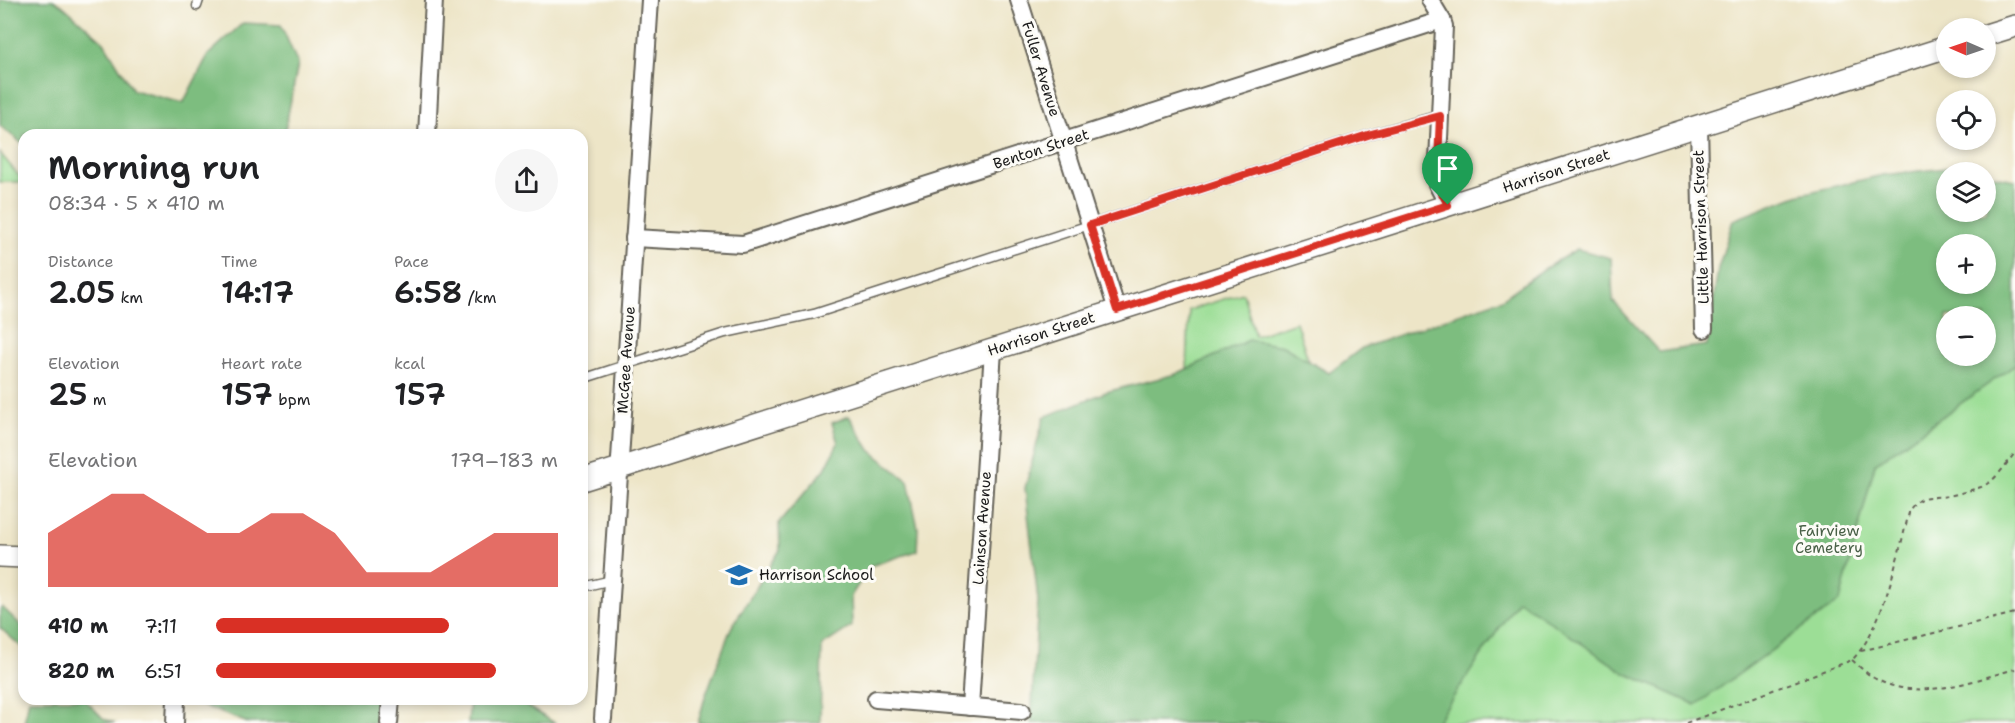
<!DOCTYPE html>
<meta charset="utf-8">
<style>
:root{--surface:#fff;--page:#f6f6f6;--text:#202124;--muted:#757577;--accent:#d93025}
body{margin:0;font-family:"Shantell Sans",sans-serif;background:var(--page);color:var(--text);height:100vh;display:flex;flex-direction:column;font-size:22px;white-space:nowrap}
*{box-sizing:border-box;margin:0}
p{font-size:20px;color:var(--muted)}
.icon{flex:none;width:33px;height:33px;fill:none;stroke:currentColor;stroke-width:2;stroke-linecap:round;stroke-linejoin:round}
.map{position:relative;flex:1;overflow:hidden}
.sheet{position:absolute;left:18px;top:129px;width:570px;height:576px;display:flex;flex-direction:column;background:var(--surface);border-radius:18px;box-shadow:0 3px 9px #0003}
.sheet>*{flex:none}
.needle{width:39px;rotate:272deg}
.fabs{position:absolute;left:1936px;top:18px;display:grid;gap:12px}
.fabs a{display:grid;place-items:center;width:60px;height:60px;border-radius:50%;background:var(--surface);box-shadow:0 3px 9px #0003;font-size:30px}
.pin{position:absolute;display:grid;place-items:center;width:51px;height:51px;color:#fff;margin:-62px -26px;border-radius:50% 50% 50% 0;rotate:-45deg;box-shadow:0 0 6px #0007}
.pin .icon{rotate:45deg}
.round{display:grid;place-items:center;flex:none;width:63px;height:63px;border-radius:32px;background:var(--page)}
.overview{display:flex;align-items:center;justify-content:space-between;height:102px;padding:0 30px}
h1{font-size:33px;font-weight:600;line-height:45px}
.figures{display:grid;grid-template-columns:repeat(3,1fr);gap:9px;height:102px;padding:6px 30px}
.figures div{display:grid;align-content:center}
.figures b{font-size:30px;font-weight:600}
.figures small{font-size:16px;font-weight:400}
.figures p{font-size:16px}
.chart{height:168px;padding:12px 30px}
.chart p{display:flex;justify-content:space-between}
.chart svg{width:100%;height:108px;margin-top:6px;fill:var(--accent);opacity:.7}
ul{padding:0 30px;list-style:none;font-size:20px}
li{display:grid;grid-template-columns:96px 72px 1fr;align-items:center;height:45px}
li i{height:15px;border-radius:8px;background:var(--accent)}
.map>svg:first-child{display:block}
</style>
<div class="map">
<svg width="2015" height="723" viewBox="0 0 2015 723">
<rect width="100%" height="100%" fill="#fdfcf7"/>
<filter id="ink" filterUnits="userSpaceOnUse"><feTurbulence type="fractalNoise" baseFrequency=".0167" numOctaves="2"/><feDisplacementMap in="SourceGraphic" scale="12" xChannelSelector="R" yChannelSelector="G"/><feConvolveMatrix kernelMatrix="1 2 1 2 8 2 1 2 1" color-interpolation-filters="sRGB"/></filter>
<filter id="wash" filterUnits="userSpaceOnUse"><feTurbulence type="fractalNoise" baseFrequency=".008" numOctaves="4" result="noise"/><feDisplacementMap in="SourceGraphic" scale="24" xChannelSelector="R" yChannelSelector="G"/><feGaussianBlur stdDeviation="1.35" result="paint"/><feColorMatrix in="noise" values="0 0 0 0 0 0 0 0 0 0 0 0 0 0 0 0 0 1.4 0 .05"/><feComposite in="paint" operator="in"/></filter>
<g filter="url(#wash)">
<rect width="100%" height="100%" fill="#ede5c7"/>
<g fill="#9cde96" stroke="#5c7d59" stroke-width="1.5">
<polygon points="0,153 24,182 0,182"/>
<polygon points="1243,293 1255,336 1296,322 1337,450 2015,356 2015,723 1053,723 1185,438 1189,310"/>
</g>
<g fill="#7dbd7f" stroke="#4c6c4e" stroke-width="1.5" fill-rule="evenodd">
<polygon points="0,0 53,0 62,5 104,42 133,90 183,103 208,55 243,23 281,25 298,64 284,135 24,135 24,145 0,126"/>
<path d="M1956 167 1981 172H1947V212H1986V174L2015 180V365L1875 464 1840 601 1696 705 1625 673 1518 600 1436 723H1031L1038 600 1025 488 1044 417 1106 392 1176 374 1249 340 1283 346 1329 373 1362 348 1502 299 1544 269 1577 249 1611 258 1613 301 1659 352 1707 345 1718 269 1733 220 1797 195 1883 175ZM1947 244H1986V284H1947ZM1947 316H1986V356H1947Z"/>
<polygon points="849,416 870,450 908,481 918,528 917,551 870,566 851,596 852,626 822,646 820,723 698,723 705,697 731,628 780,550 779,523 825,469 838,443 832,423"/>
<polygon points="2,607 24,628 24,649 0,628 0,610"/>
<polygon points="29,699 84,699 104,719 115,723 24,723"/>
<polygon points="185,699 380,699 384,723 248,723"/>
<polygon points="470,699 520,699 523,704 555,723 468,723"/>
</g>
</g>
<g filter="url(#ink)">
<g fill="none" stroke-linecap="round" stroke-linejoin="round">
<g stroke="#656258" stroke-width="11">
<g id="service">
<polyline points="197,6 199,0"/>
<polyline points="582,379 725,333 814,314 1371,134 1440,115"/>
<polyline points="582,587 612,580"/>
</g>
</g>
<g stroke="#656258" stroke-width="20">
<g id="minor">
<polyline points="1019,0 1117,310"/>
<polyline points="1430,0 1442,20 1444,26 1437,184 1448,205"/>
<polyline points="1699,126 1704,329"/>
<polyline points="427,135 434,0"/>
<polyline points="634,238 743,244 1442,20"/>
<polyline points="876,699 1022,711"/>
<polyline points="970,707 993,350"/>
<polyline points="603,719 650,0"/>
<polyline points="175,723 176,699"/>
<polyline points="389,723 391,699"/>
</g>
</g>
<g stroke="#656258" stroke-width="24">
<g id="tertiary">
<polyline points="1986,35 2015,26"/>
<polyline points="582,480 1947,47"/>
<polyline points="0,556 24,557"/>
</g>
</g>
<g stroke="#656258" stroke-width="2" stroke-dasharray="4.5 4.5" stroke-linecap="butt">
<polyline points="1861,651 2015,613"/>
<path d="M1852 660C1859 666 1866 673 1874 678 1917 703 1971 681 2015 669"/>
<path d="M1686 723 1852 660C1884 628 1898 553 1910 509 1923 492 1930 499 1948 496 1959 494 1971 490 1981 487 1996 481 2005 465 2015 453"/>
</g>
<use href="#service" stroke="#fff" stroke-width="8"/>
<use href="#minor" stroke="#fff" stroke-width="16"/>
<use href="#tertiary" stroke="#fff" stroke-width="21"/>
</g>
</g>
<g fill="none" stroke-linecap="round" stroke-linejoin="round" filter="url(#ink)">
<g stroke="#fff" stroke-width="12">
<polygon id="route" points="1440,116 1437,184 1448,205 1117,310 1090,225 1371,134"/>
</g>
<use href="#route" stroke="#d93025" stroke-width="8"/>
</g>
<defs>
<g id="school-bare" transform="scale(2.07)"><path d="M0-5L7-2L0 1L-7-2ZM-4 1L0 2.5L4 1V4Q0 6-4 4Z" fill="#1f6fb2" stroke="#fdfcf7" stroke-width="2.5" paint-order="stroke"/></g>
</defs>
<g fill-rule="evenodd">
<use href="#school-bare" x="739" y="575"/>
</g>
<g text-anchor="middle" stroke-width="6" stroke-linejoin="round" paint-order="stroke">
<g font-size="15" fill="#1c1c1c" stroke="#fdfcf7">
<text transform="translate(1041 69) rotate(73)" y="5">Fuller Avenue</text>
<text transform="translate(1041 149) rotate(-18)" y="5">Benton Street</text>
<text transform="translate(1556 171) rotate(-18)" y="5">Harrison Street</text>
<text transform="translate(1701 227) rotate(-92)" y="5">Little Harrison Street</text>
<text transform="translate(1041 334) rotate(-18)" y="5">Harrison Street</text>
<text transform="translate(626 360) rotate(-86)" y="5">McGee Avenue</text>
<text transform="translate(982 528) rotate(-86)" y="5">Lainson Avenue</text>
</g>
<g font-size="15" fill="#496047" stroke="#fdfcf7">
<text x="1829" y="536">Fairview<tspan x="1829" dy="17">Cemetery</tspan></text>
</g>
<g font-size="15" fill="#1c1c1c" stroke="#fdfcf7" text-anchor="start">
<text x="759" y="580">Harrison School</text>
</g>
</g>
</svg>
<div class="fabs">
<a><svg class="needle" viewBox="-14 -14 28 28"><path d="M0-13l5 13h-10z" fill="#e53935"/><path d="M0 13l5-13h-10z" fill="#757577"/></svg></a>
<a><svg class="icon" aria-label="locate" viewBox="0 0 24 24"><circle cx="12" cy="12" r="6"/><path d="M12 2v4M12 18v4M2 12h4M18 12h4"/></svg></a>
<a><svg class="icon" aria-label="layers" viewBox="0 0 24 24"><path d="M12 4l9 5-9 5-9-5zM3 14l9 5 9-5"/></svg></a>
<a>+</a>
<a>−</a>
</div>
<div class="pin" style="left:1448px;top:205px;background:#1e9e55"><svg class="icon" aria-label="arrive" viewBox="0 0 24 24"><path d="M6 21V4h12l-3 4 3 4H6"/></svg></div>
<section class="sheet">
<div class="overview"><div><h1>Morning run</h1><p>08:34 · 5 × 410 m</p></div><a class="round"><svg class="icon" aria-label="share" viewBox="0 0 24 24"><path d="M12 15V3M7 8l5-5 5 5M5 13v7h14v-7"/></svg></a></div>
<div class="figures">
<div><p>Distance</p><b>2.05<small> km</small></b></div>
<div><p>Time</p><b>14:17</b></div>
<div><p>Pace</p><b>6:58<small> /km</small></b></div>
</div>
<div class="figures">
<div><p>Elevation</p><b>25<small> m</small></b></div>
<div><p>Heart rate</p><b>157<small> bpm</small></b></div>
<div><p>kcal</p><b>157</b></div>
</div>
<div class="chart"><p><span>Elevation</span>179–183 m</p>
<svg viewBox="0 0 160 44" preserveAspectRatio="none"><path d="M0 44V22L10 14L20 6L30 6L40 14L50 22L60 22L70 14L80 14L90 22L100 38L110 38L120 38L130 30L140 22L150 22L160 22V44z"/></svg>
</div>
<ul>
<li><b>410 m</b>7:11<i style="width:68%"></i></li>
<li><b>820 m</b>6:51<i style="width:82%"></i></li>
</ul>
</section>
</div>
